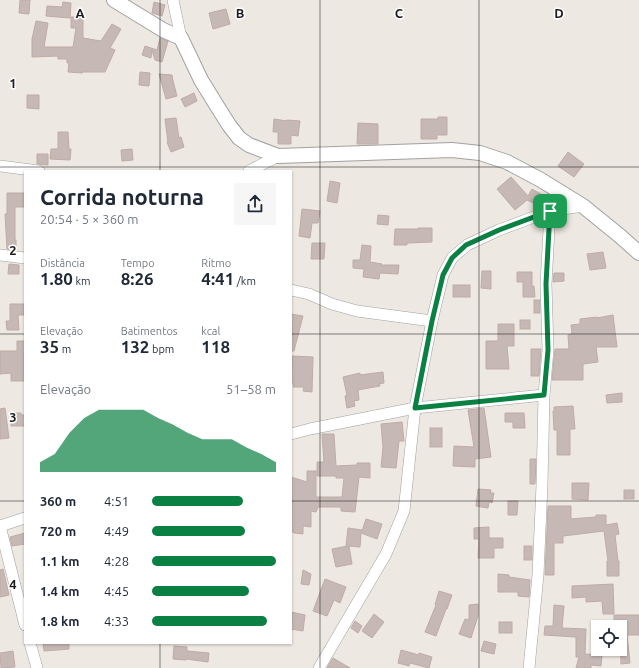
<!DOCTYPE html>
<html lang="pt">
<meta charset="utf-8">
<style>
:root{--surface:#fff;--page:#f6f6f7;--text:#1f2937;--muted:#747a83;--accent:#0b8043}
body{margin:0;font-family:Ubuntu,sans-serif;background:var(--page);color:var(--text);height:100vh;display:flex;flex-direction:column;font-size:15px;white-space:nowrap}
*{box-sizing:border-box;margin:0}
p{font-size:13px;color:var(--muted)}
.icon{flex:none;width:22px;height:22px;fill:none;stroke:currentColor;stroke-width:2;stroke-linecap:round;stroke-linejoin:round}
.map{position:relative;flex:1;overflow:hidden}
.details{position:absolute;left:24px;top:170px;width:268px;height:474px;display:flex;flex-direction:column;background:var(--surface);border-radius:0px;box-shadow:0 1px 3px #0004}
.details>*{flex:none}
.controls{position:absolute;left:591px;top:620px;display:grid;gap:8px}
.controls a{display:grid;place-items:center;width:36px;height:36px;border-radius:0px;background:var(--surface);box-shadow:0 1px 3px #0004;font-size:20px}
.pin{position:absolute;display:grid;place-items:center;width:34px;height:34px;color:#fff;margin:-17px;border-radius:8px;box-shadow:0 2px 6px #0006}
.round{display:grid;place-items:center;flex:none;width:42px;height:42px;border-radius:0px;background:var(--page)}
.headline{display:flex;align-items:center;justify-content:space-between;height:68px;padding:0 16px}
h1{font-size:22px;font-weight:700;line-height:30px}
.figures{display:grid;grid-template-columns:repeat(3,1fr);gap:6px;height:68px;padding:4px 16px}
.figures div{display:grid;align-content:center}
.figures b{font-size:17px;font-weight:700}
.figures small{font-size:11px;font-weight:400}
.figures p{font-size:11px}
.chart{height:112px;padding:8px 16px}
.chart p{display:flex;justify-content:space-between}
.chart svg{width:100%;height:72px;margin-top:4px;fill:var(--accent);opacity:.7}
ul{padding:0 16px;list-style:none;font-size:13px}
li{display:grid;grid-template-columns:64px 48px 1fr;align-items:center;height:30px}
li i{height:10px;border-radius:5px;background:var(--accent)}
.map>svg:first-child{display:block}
</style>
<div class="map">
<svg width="639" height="668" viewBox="0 0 639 668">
<rect width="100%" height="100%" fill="#eee8e2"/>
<g fill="#c6b9b5" stroke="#c0aba4">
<polygon points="20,0 30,0 29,14 19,13"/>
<polygon points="63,2 71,3 70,18 46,16 47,6 62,7"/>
<polygon points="154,2 165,5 162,16 152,13"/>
<polygon points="226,9 230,24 213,29 209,13"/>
<polygon points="71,17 83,17 83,38 101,41 112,24 121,29 110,48 115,50 105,72 83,72 82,73 68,72 69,63 67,63 67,59 58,59 58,56 32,57 32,39 36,21 48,23 44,47 73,47 76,28 71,28"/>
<polygon points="160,38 168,41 162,62 155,60 152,50 151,58 142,55 145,46 157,50"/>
<polygon points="140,72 150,73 149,86 139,85"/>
<polygon points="159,74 172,75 173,81 177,96 166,99"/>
<polygon points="194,93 197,101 185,107 181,99"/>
<polygon points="27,95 39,95 39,109 27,108"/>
<polygon points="438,117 447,117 447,135 437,135 437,139 421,139 421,119 438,119"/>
<polygon points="176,118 179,138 181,137 184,147 171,152 167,142 168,142 165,119"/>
<polygon points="274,119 287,121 287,120 300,121 298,136 291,135 291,144 278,144 278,132 273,132"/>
<polygon points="358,123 378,124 378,144 357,144"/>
<polygon points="58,132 68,132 69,149 71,149 70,160 50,159 51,149 58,149"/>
<polygon points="132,149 133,160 122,161 121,150"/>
<polygon points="568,152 584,164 574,177 558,166"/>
<polygon points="37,154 48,154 48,165 37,164"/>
<polygon points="511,177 528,196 532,189 546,197 541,207 527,200 515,210 497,189"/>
<polygon points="330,181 340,183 337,203 327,201"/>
<polygon points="7,193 24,193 24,207 15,207 15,240 16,240 16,250 7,249 5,214 7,214"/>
<polygon points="302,209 320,211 318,223 312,223 310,238 299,236"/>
<polygon points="378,215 389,216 388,225 377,224"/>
<polygon points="418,228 432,228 432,242 407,243 407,245 394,245 395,229 418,229"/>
<polygon points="312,243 325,243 324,259 311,259"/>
<polygon points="362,245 371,246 370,262 382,264 381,265 399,265 398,274 380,273 379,279 363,277 364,269 353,268 353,260 360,260"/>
<polygon points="603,252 606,268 590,270 587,254"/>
<polygon points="9,264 19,265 19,274 8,274"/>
<polygon points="482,271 491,271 491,289 481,288"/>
<polygon points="517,272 532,272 532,286 534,286 535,297 523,297 523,282 517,282"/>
<polygon points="554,273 564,273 564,281 553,282"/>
<rect x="453" y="285" width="17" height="12"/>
<rect x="534" y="300" width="6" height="13"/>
<polygon points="10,304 24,304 24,315 18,315 19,330 7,330 6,321 10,321"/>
<polygon points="291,314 303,316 294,351 291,351"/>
<polygon points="613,315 617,347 596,347 598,362 583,364 583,380 552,380 555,349 569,349 568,335 572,334 571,325 580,324 580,319 597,317 597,318"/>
<rect x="520" y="320" width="10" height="9"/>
<polygon points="498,324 514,324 514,346 507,346 509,369 486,369 486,341 498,341"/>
<polygon points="17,341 25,341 25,352 24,352 24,381 11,381 11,373 0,374 0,351 17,351"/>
<polygon points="531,349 541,349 539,376 531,376"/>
<polygon points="292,356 313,357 312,392 303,391 304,387 293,387 294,384 291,384"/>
<polygon points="383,372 384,383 379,384 380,386 363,389 358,390 359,400 354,401 355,406 347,408 345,396 347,395 343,377 360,373 360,375"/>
<polygon points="622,393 622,402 607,403 606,395"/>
<polygon points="573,406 575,429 570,429 570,455 557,455 557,430 554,430 553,411 554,411 554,407"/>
<polygon points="5,408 9,438 0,439 0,409"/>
<polygon points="484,408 491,457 475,459 475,467 453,466 454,446 474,447 468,410"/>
<polygon points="12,413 21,413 21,415 25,415 25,426 11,426"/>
<polygon points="505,413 524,413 525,428 513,428 513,422 505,422"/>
<polygon points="402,422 404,441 399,441 396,468 381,467 383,447 381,424"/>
<rect x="430" y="428" width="12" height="19"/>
<polygon points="322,434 334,434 336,466 357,465 357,463 370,463 370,478 359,477 355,512 341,511 341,507 318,507 316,512 311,511 311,527 303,526 303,534 294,533 294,532 291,532 291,477 307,482 307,471 316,471 316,497 342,497 344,478 336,478 336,476 317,476 317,462 324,462"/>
<polygon points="530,459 536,459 535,484 530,484"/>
<polygon points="572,483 589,483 588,500 572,499"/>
<polygon points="478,489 491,490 490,493 494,493 492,503 489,502 488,508 476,506"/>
<rect x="624" y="490" width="10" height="9"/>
<polygon points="508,501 518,501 517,515 508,515"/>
<polygon points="548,506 571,506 571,519 596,517 596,515 606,515 606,525 617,523 619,534 615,535 618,561 619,561 619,576 607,576 607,561 608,561 604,531 563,536 563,543 554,543 554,575 545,575"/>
<polygon points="366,519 382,524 377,539 361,533 360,547 349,546 352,564 336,567 332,549 348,546 346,546 348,528 362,530 362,531"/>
<polygon points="489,527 489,538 503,538 503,548 494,548 494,558 478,558 479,539 474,539 474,528"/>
<polygon points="25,533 25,544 12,546 10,537"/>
<rect x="524" y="546" width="8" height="14"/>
<polygon points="3,569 9,595 0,597 0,570"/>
<polygon points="303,570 311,574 309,585 301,584"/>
<polygon points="498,574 509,575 509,577 530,580 529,597 518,596 518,592 498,592"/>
<polygon points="325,579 346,587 340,603 334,600 327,616 313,611"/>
<polygon points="613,584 614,614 603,614 602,601 586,602 586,597 572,598 572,586"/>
<polygon points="439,591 452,595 447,609 446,609 436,636 425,632 436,605 435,605"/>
<polygon points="478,604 478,616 471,638 459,634 465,619 469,620 469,605"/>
<polygon points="554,605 564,606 562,628 586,629 585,654 602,655 601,666 591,665 591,668 576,668 579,657 576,657 576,637 544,635 545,626 553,626"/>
<polygon points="291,612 305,615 303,631 291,629"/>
<polygon points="374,614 384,622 372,638 362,631"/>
<polygon points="614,615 639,615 639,635 627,635 630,663 621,664 620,627 614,627"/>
<polygon points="355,621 362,626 358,633 351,628"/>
<rect x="499" y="622" width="13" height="11"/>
<polygon points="484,641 496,644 494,654 481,651"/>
<polygon points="43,643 69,643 69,649 44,651"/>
<polygon points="174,646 187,647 187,651 209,653 208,662 186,659 186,660 173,659"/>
<polygon points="401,650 419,655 419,653 432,657 429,668 410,663 409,666 398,663"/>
<polygon points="13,651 15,667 1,668 0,653"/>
<polygon points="333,658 350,668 327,668"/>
</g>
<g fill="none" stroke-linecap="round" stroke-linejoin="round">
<g stroke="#a1a1a1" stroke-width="12">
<g id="minor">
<polyline points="173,0 181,38"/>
<polyline points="0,166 39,171"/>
<polyline points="249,171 278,156"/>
<polyline points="0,255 25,258"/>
<polyline points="291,290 309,294 332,304 357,311 432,321"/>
<polyline points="291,434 310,429 415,408 544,395"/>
<polyline points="25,518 0,526 25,625"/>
<polyline points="30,643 37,668"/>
<polyline points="319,668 386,554 404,511 415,408 432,321 443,275 452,258 467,245 499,230 550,211 583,206"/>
<polyline points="529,668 538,575 542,485 544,395 548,350 546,284 550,211"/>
</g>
</g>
<g stroke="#a1a1a1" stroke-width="16">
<polyline id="tertiary" points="114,0 163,30 181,38 201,80 217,106 229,125 239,138 249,145 278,156 452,150 480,153 507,162 541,180 583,206 620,236 639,253"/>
</g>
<use href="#minor" stroke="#fff" stroke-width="11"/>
<use href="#tertiary" stroke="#fff" stroke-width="14"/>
</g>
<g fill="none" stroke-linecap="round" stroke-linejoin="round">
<g stroke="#fff" stroke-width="8">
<polygon id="route" points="550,211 546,284 548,350 544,395 415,408 432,321 443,275 452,258 466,245 499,230"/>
</g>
<use href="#route" stroke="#0b8043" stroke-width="5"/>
</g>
<path fill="none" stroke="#1d1d1d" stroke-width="1" stroke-opacity="0.55" d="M160 0V171M320 0V668M479 0V668M0 167H639M0 334H25M291 334H639M0 501H25M291 501H639M160 643V668"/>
<g font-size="13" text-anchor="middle" font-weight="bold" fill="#1d1d1d" stroke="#fff" stroke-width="3" stroke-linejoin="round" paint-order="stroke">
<text x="80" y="18">A</text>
<text x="240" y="18">B</text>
<text x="399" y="18">C</text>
<text x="559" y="18">D</text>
<text x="13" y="88">1</text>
<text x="13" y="255">2</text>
<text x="13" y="422">3</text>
<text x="13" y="589">4</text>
</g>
</svg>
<div class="controls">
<a><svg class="icon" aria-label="locate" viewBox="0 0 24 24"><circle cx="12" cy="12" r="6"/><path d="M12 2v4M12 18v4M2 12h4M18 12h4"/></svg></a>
</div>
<div class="pin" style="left:550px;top:211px;background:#1e9e55"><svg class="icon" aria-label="arrive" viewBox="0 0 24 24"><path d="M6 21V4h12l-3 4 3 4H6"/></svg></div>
<section class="details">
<div class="headline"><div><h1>Corrida noturna</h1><p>20:54 · 5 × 360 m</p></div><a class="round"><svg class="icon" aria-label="share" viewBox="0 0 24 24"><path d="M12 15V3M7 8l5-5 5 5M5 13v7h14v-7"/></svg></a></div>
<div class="figures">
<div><p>Distância</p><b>1.80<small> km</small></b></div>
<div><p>Tempo</p><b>8:26</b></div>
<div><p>Ritmo</p><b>4:41<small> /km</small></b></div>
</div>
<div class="figures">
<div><p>Elevação</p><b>35<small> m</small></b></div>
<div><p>Batimentos</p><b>132<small> bpm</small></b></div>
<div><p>kcal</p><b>118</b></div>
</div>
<div class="chart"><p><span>Elevação</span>51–58 m</p>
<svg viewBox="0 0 160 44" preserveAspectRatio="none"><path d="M0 44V38L10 33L20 20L30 11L40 6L50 6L60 6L70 6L80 11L90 15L100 20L110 24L120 24L130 24L140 29L150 33L160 38V44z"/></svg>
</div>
<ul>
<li><b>360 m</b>4:51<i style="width:73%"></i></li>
<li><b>720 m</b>4:49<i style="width:75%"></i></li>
<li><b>1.1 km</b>4:28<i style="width:100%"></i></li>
<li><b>1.4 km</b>4:45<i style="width:78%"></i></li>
<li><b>1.8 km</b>4:33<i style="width:93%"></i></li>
</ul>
</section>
</div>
